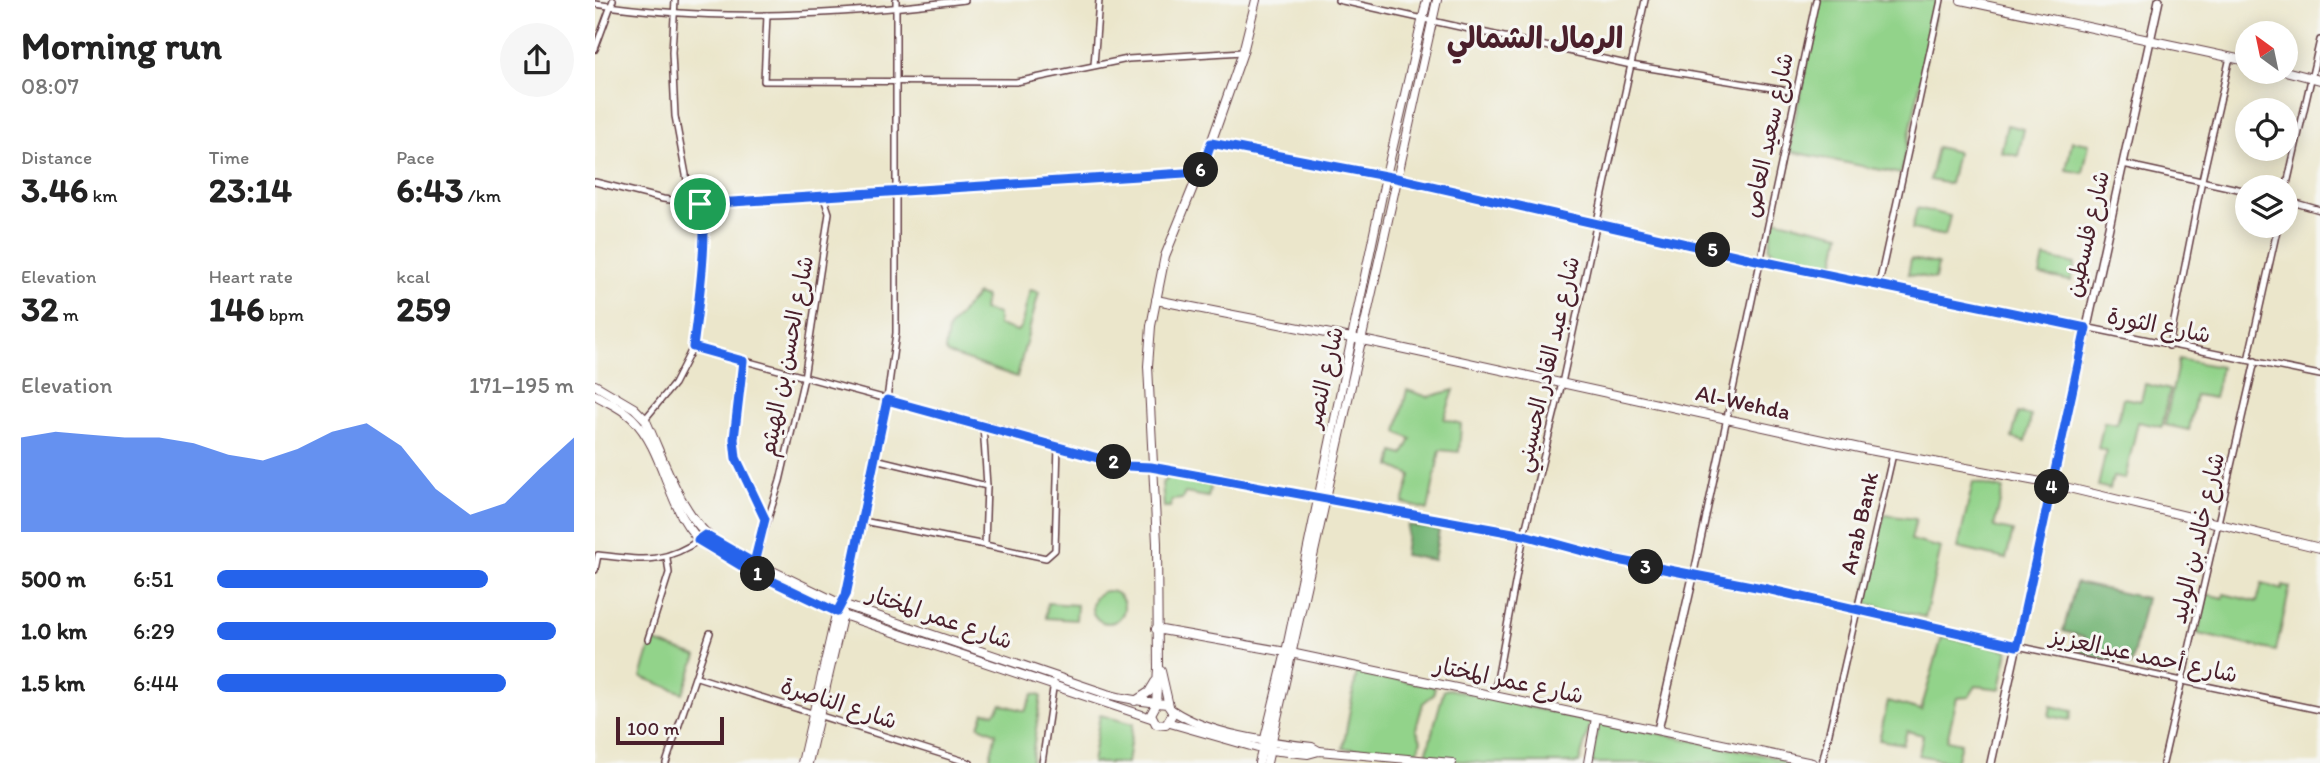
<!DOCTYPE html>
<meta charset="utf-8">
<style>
:root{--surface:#fff;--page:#f6f6f6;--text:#222;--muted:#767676;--accent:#2563eb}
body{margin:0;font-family:Itim,"Playpen Sans Arabic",sans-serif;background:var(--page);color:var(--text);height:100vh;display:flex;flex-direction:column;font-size:26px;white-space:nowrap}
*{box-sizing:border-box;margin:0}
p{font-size:23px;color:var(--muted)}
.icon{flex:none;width:38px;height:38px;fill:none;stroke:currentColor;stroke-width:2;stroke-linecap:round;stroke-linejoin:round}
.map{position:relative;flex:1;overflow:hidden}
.details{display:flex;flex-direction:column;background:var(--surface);width:595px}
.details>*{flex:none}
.needle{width:46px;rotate:327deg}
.tools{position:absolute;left:1640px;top:21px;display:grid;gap:14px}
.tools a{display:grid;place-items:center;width:63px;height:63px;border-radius:50%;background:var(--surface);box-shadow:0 4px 18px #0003;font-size:35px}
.scale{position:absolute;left:21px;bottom:18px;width:108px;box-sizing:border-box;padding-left:7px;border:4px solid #4a1f2b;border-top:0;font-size:19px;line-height:24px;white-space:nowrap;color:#4a1f2b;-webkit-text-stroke:5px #f6f6f2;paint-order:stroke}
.pin{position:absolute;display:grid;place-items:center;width:60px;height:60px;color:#fff;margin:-30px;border:4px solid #fff;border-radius:50%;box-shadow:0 2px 7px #0007}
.km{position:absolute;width:35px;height:35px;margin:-18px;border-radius:50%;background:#222;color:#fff;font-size:19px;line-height:35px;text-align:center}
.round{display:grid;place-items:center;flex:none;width:74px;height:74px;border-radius:37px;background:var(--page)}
.head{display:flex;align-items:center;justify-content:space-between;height:119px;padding:0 21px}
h1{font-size:38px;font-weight:700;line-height:52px}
.metrics{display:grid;grid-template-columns:repeat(3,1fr);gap:10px;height:119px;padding:7px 21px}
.metrics div{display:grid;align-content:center}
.metrics b{font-size:35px;font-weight:700}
.metrics small{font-size:19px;font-weight:400}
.metrics p{font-size:19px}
.chart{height:196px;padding:14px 21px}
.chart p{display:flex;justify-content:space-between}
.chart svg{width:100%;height:126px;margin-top:7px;fill:var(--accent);opacity:.7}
ul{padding:0 21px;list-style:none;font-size:23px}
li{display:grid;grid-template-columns:112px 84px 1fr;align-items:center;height:52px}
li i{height:18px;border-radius:9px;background:var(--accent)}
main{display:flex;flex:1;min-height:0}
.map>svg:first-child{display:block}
</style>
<main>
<section class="details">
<div class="head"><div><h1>Morning run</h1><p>08:07</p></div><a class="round"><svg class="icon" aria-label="share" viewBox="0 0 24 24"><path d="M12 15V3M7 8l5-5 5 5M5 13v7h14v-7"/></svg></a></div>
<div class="metrics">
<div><p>Distance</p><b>3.46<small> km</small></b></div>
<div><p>Time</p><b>23:14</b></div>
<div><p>Pace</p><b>6:43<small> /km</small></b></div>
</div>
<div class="metrics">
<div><p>Elevation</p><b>32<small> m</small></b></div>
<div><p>Heart rate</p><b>146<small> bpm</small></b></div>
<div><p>kcal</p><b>259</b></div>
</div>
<div class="chart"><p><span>Elevation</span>171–195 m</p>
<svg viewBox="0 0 160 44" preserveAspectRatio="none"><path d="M0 44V11L10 9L20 10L30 11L40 11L50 13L60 17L70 19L80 15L90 9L100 6L110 14L120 29L130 38L140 34L150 22L160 11V44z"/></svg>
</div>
<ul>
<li><b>500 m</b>6:51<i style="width:76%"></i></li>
<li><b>1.0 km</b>6:29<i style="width:95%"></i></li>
<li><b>1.5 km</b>6:44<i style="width:81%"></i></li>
</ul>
</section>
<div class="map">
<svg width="1725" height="763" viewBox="0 0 1725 763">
<rect width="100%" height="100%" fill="#f6f6f2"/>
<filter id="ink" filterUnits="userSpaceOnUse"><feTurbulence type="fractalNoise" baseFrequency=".0143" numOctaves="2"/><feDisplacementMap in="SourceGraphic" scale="14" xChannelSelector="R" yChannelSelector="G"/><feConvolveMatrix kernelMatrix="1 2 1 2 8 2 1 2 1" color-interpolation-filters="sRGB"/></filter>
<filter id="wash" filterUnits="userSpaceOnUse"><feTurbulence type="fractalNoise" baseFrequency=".00686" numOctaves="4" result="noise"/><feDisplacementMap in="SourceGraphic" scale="28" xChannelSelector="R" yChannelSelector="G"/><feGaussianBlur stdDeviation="1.57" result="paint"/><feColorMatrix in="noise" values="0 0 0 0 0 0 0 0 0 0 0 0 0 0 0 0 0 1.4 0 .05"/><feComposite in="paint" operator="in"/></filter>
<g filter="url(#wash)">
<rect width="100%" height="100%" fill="#ebe6cb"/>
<g fill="#92d38a" stroke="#6e795a" stroke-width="2">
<polygon points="1225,0 1343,0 1306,174 1193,151"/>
<polygon points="1412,125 1429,129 1423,156 1406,152"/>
<polygon points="1477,141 1494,144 1488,173 1471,170"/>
<polygon points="1342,147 1362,152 1355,184 1335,180"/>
<polygon points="1322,208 1355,216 1350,236 1317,229"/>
<polygon points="1179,219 1245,234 1239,264 1183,256 1174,248"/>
<polygon points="1449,257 1480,264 1476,281 1445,275"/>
<polygon points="1316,259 1343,264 1340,279 1313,274"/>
<polygon points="435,290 444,292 422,377 353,354 350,350 353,329 382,294 390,297 388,310 403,314 403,325 422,331 426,327"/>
<polygon points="1584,359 1626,367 1619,398 1601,395 1594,430 1570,425"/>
<polygon points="1550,384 1575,390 1567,427 1543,422 1530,479 1518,477 1515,489 1503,486 1511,451 1503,448 1509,422 1522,424 1528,398 1546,401"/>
<polygon points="812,390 833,397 859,390 849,419 866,424 864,452 845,450 833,510 808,503 816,475 796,466 799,452 808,455 816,439 802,432"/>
<polygon points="1423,413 1436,416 1431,442 1417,438"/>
<polygon points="578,473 618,480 613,497 590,493 587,499 577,500 575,507 569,507 567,483"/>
<polygon points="1378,482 1408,489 1399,527 1418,531 1411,559 1363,548"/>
<polygon points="1289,515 1321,519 1316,540 1346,548 1330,617 1268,603"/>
<polygon points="1667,583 1687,590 1688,585 1695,587 1681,651 1603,634 1611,594 1628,598 1629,594 1662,602"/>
<circle cx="513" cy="607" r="16"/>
<polygon points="452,603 482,605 481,620 451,618"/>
<polygon points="1347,637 1413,650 1405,689 1381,686 1374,697 1362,698 1352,740 1366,743 1361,763 1324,755 1328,735 1312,731 1308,744 1284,740 1293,701 1326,710"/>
<polygon points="57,641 102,656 88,693 46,677"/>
<polygon points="762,671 840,687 838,695 828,703 821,729 826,740 823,750 815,753 748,748"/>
<polygon points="854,689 996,721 984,763 888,763 830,758 849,690"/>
<polygon points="438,694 446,696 436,763 394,762 401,733 384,726 389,712 400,713 406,704 430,711"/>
<polygon points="1456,706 1477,711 1475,720 1454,716"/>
<polygon points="505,715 538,724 532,763 497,763"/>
<polygon points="1003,721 1206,763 997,763"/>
</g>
<g fill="#75b576" stroke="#606a50" stroke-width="2">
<polygon points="813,525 844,530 839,560 809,555"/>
<polygon points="1481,583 1551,598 1536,665 1487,654 1490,637 1468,631"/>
</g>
</g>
<g filter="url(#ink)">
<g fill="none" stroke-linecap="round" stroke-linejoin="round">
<g stroke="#623d43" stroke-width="8">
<g id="minor">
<polyline points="743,0 1036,65 1201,92"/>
<path d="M0 4C121 23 249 15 370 0"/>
<polyline points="172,15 169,81 421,82 533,59 648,52"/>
<polyline points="0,49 18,0"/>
<polyline points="499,65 504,0"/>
<polyline points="616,143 801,178 1166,261 1725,375"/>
<polyline points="1528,164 1652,191"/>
<polyline points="0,182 68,199 105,204 605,171"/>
<polyline points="1690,193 1725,40"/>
<polyline points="1690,200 1725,210"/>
<polyline points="1284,284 1346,0"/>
<polyline points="1574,346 1607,180 1635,57"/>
<polyline points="98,347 463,445 532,466 556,467 929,535 1098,577 1172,589 1422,646 1725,710"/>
<polyline points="1653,360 1683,226"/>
<polyline points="148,361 139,439 141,458 170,519"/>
<polyline points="50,419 79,384 98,347 106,290 108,209 94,191 80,116 77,52 80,0"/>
<polyline points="388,425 392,486"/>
<polyline points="280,459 392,486 390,545 451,558 460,550 463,445"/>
<polyline points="268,521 390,545"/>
<polyline points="159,563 185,481 209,378 234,213 228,195"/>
<path d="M0 570 3 555C47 560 69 565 107 538"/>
<polyline points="1098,577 1221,0"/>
<polyline points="250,605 291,406 301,333 301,0"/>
<polyline points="53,639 74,573 72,558"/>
<polyline points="102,677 375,763"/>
<polyline points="899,696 929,535 967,383 1050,0"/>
<polyline points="71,763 115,633"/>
<polyline points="447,763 459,682"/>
<polyline points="1227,763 1298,454"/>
<polyline points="1568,763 1660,361"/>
</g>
</g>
<g stroke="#623d43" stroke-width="10">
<g id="tertiary">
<polyline points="1063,730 1098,577"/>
<polyline points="1396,763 1564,0"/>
</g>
</g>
<g stroke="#623d43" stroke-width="10">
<g id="secondary">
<polyline points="1366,0 1652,61"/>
<polyline points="1690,71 1725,80"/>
<polyline points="561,300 782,343 1269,449 1457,484 1725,548"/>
<path d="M0 385 39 408 50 419C70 462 86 518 126 546L244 603 512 694C533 700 552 702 572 704L578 713 571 725 561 724 556 714 561 705 563 668 562 543 553 366 556 326 570 256 616 143 648 52 661 0"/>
<path d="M0 395C12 402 27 408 37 418 73 453 72 519 114 548L248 615 556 718"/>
<polyline points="561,629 691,652 1217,763"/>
<polyline points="566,671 574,706"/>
<polyline points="540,701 554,692 560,682"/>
<path d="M577 710C614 735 674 742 717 747L724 751"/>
<polyline points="575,723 666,749 713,754 724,751 857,763"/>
<polyline points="207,763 242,610"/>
<polyline points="213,763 248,613"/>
<polyline points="664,763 691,652 791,176 832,0"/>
<polyline points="672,763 842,0"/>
<polyline points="993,763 1001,718"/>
</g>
</g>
<use href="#minor" stroke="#fff" stroke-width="5"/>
<use href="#tertiary" stroke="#fff" stroke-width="7"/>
<use href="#secondary" stroke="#fff" stroke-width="8"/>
</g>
</g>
<g fill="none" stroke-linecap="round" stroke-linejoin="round" filter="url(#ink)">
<g stroke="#fff" stroke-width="14">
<path id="route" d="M616 143 801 178 1166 261 1491 328 1422 646 1172 589 1017 559 929 535 556 467 532 466 292 400 251 595 242 612 148 567 103 540 110 535 159 563 170 519 141 458 139 439 148 361 98 347C101 323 116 221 105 204L606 172Z"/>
</g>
<use href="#route" stroke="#2563eb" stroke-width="9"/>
</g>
<g text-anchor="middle" stroke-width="6" stroke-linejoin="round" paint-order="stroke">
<g font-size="23" fill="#4a1f2b" stroke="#f6f6f2">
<text transform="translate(1173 135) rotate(-78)" y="8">شارع سعيد العاص</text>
<text transform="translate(1492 234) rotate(-77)" y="8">شارع فلسطين</text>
<text transform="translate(1564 325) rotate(11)" y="8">شارع الثورة</text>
<text transform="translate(191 356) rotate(-79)" y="8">شارع الحسن بن الهيثم</text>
<text transform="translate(952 364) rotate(-77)" y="8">شارع عبد القادر الحسيني</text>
<text transform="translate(729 377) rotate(-77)" y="8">شارع النصر</text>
<text transform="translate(1148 402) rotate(12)" y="8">Al-Wehda</text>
<text transform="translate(1264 523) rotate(-77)" y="8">Arab Bank</text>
<text transform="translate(1602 538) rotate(-77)" y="8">شارع خالد بن الوليد</text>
<text transform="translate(345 617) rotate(19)" y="8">شارع عمر المختار</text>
<text transform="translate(1549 655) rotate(12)" y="8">شارع أحمد عبدالعزيز</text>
<text transform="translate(914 680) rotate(12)" y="8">شارع عمر المختار</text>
<text transform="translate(244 703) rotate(18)" y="8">شارع الناصرة</text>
</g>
<g font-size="30" font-weight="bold" fill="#4a1f2b" stroke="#f6f6f2">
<text x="940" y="48">الرمال الشمالي</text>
</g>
</g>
</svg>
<div class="tools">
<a><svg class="needle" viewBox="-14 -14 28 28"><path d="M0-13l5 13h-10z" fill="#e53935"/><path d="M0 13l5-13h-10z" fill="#767676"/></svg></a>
<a><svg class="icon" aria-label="locate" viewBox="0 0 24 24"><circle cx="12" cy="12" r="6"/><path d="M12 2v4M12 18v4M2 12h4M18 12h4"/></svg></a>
<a><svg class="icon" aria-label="layers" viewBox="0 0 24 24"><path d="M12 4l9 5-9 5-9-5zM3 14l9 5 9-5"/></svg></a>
</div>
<div class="scale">100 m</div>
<div class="pin" style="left:105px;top:204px;background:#1e9e55"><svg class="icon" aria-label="arrive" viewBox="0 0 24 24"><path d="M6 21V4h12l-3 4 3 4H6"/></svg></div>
<b class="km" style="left:163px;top:574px">1</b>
<b class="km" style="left:519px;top:462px">2</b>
<b class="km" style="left:1051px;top:567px">3</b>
<b class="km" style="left:1457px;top:487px">4</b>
<b class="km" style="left:1118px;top:250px">5</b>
<b class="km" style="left:606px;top:170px">6</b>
</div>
</main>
